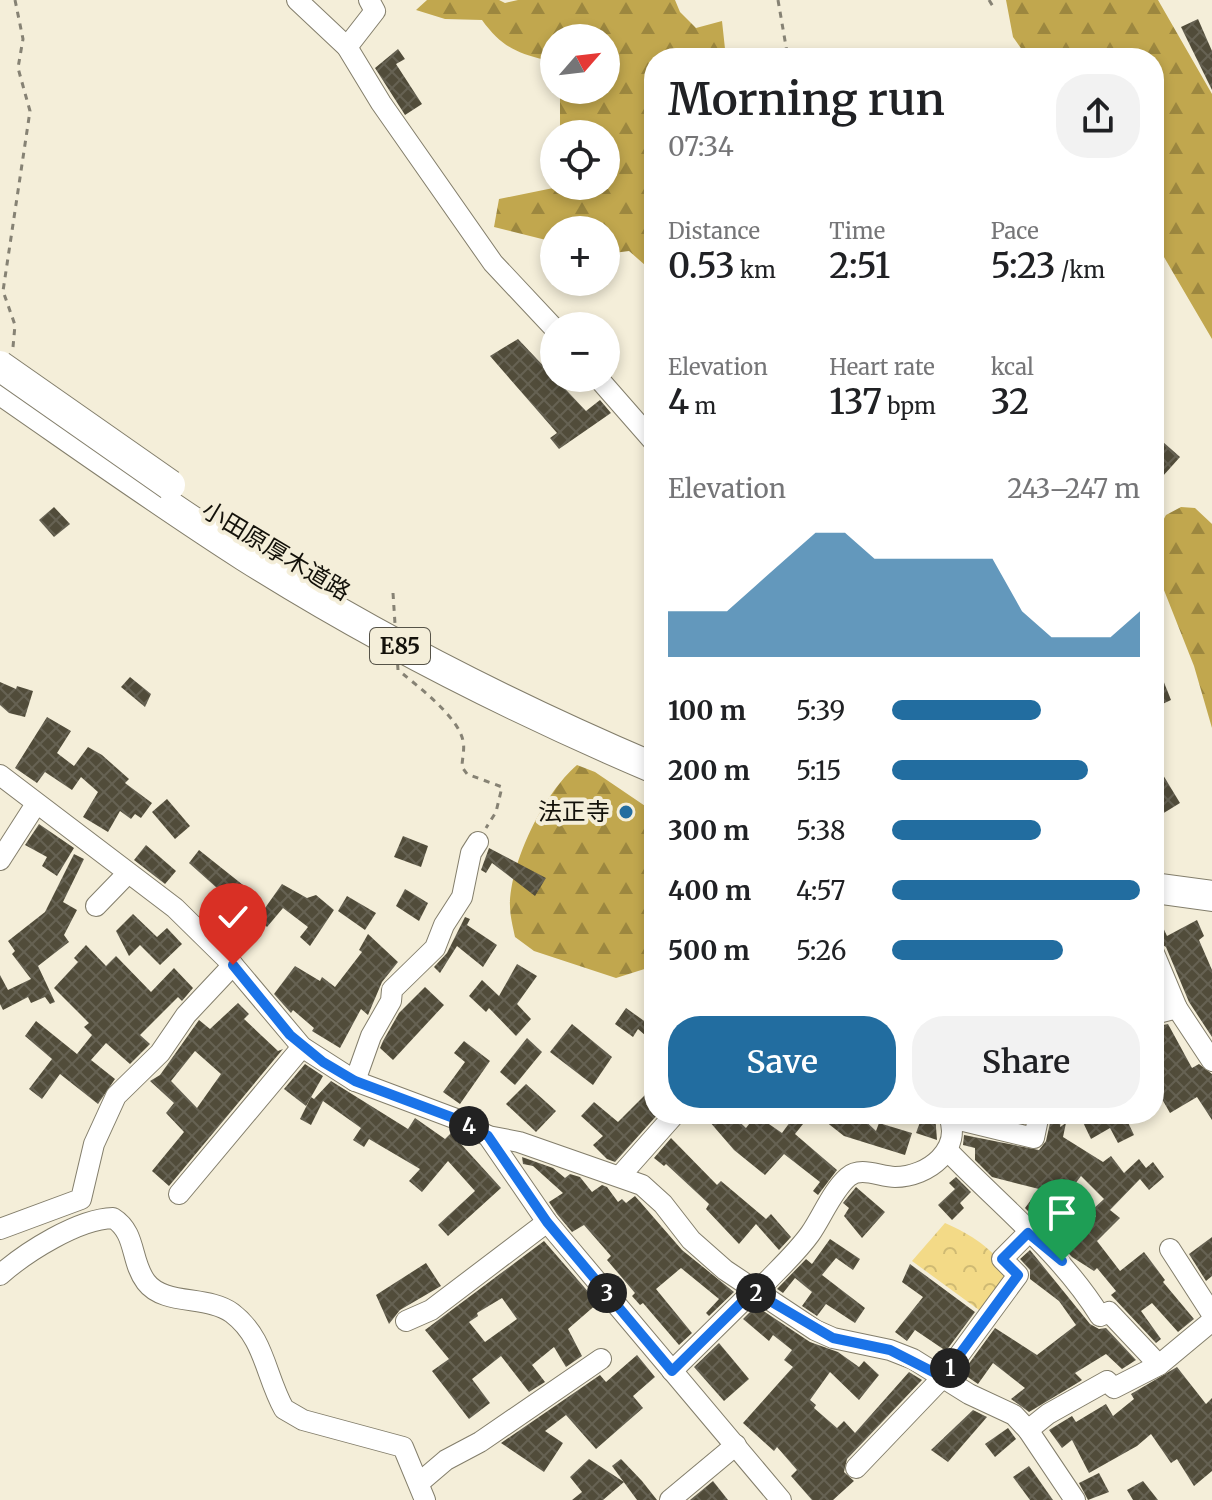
<!DOCTYPE html>
<meta charset="utf-8">
<style>
:root{--surface:#fff;--page:#f2f2f2;--text:#202124;--muted:#757577;--accent:#226da0}
body{margin:0;font-family:Merriweather,"Noto Sans JP",serif;background:var(--page);color:var(--text);height:100vh;display:flex;flex-direction:column;font-size:30px;white-space:nowrap}
*{box-sizing:border-box;margin:0}
p{font-size:26px;color:var(--muted)}
.icon{flex:none;width:44px;height:44px;fill:none;stroke:currentColor;stroke-width:2;stroke-linecap:round;stroke-linejoin:round}
.map{position:relative;flex:1;overflow:hidden}
.details{position:absolute;left:644px;top:48px;width:520px;height:1076px;display:flex;flex-direction:column;background:var(--surface);border-radius:32px;box-shadow:0 4px 12px #0003}
.details>*{flex:none}
.needle{width:52px;rotate:62deg}
.fabs{position:absolute;left:540px;top:24px;display:grid;gap:16px}
.fabs a{display:grid;place-items:center;width:80px;height:80px;border-radius:50%;background:var(--surface);box-shadow:0 4px 12px #0003;font-size:40px}
.pin{position:absolute;display:grid;place-items:center;width:68px;height:68px;color:#fff;margin:-82px -34px;border-radius:50% 50% 50% 0;rotate:-45deg;box-shadow:0 0 8px #0007}
.pin .icon{rotate:45deg}
.km{position:absolute;width:40px;height:40px;margin:-20px;border-radius:50%;background:#222;color:#fff;font-size:22px;line-height:40px;text-align:center}
.round{display:grid;place-items:center;flex:none;width:84px;height:84px;border-radius:32px;background:var(--page)}
.overview{display:flex;align-items:center;justify-content:space-between;height:136px;padding:0 24px}
h1{font-size:44px;font-weight:600;line-height:60px}
.figures{display:grid;grid-template-columns:repeat(3,1fr);gap:12px;height:136px;padding:8px 24px}
.figures div{display:grid;align-content:center}
.figures b{font-size:34px;font-weight:600}
.figures small{font-size:22px;font-weight:400}
.figures p{font-size:22px}
.chart{height:224px;padding:16px 24px}
.chart p{display:flex;justify-content:space-between}
.chart svg{width:100%;height:144px;margin-top:8px;fill:var(--accent);opacity:.7}
.button{display:flex;gap:16px;margin-top:auto;padding:16px 24px}
.button a{flex:1;height:92px;border-radius:32px;background:var(--accent);color:#fff;font-size:32px;font-weight:600;line-height:92px;text-align:center}
.button a+a{background:var(--page);color:var(--text)}
ul{padding:0 24px;list-style:none;font-size:26px}
li{display:grid;grid-template-columns:128px 96px 1fr;align-items:center;height:60px}
li i{height:20px;border-radius:10px;background:var(--accent)}
.map>svg:first-child{display:block}
</style>
<div class="map">
<svg width="1212" height="1500" viewBox="0 0 1212 1500">
<defs>
<pattern id="forest-firs" width="22" height="20" patternUnits="userSpaceOnUse" patternTransform="scale(2)"><rect width="22" height="20" fill="#c1a74e"/><path d="M5 1l3.5 6h-7zM16 11l3.5 6h-7z" fill="#9c873f"/></pattern>
<pattern id="park-crowns" width="20" height="18" patternUnits="userSpaceOnUse" patternTransform="scale(2)"><rect width="20" height="18" fill="#f3da87"/><path d="M2 6a3 3 0 1 1 6 0M12 15a3 3 0 1 1 6 0" fill="none" stroke="#cfba73"/></pattern>
<pattern id="building-cross-hatch" width="8" height="8" patternUnits="userSpaceOnUse" patternTransform="scale(2)"><rect width="8" height="8" fill="#514c3a"/><path d="M0 0l8 8M0 8l8-8" fill="none" stroke="#666253"/></pattern>
</defs>
<rect width="100%" height="100%" fill="#f4eed9"/>
<g fill="url(#forest-firs)">
<path d="M427 0H499L505 3 518 0H675L680 12 696 28 722 21 726 58H654V273L629 251 606 254V230H554V242L494 227 499 199 563 186H606V134H560V90H606V38H554V75L545 60C515 53 500 45 482 20L445 19 416 10Z"/>
<polygon points="1006,0 1158,0 1212,94 1212,339 1154,240 1154,58 1028,58 1013,37"/>
<polygon points="1181,507 1195,508 1212,524 1212,728 1194,666 1154,565 1155,535 1166,515"/>
<path d="M577 765 595 772 654 812V966L616 978 534 951 515 937C513 927 510 916 510 906 510 862 544 793 577 765Z"/>
</g>
<path fill="url(#park-crowns)" d="M945 1223C972 1235 992 1248 1009 1273L979 1310 912 1261Z"/>
<g fill="url(#building-cross-hatch)" fill-rule="evenodd">
<polygon points="1198,19 1212,51 1212,90 1181,27"/>
<polygon points="398,49 405,59 396,64 422,104 405,115 375,68"/>
<polygon points="518,339 586,411 600,400 611,413 559,449 550,438 557,433 490,356"/>
<polygon points="1154,434 1180,457 1154,486"/>
<polygon points="54,507 70,524 54,537 39,520"/>
<polygon points="1154,657 1171,700 1154,708"/>
<polygon points="130,677 151,694 145,707 121,687"/>
<polygon points="0,682 16,689 17,686 33,691 25,717 9,713 0,705"/>
<polygon points="47,717 71,731 57,753 74,766 88,747 102,755 129,779 125,783 152,803 141,818 135,814 131,819 120,811 108,832 83,817 98,792 81,777 72,790 45,772 37,783 15,768"/>
<polygon points="1154,760 1180,803 1154,819"/>
<polygon points="167,799 190,826 175,839 152,812"/>
<polygon points="39,824 74,848 57,876 42,866 47,857 25,845"/>
<polygon points="403,836 428,846 421,867 394,857"/>
<polygon points="146,845 176,871 165,884 134,860"/>
<polygon points="489,848 546,878 535,896 492,863 486,873 481,870"/>
<polygon points="199,850 248,889 230,915 220,907 227,897 189,863"/>
<polygon points="74,854 84,859 63,902 77,910 64,935 69,942 38,966 55,1002 50,1004 45,997 31,1003 28,997 3,1010 0,1004 0,975 8,990 31,979 12,954 15,951 8,941 45,912"/>
<polygon points="282,884 307,898 316,895 334,910 310,946 300,937 308,927 283,908 267,927 258,918"/>
<polygon points="405,889 428,903 419,921 396,906"/>
<polygon points="347,896 376,913 365,930 338,911"/>
<polygon points="1154,908 1167,936 1197,920 1204,936 1199,940 1212,970 1212,1037 1189,1002 1166,947 1154,940"/>
<polygon points="133,914 157,937 167,928 182,944 160,965 140,945 129,956 116,931"/>
<polygon points="465,917 470,919 467,925 497,945 483,967 457,946 440,973 434,967 447,953"/>
<polygon points="368,934 398,962 382,982 368,1015 361,1009 340,1048 312,1031 314,1028 293,1010 291,1013 274,994 295,966 320,981 322,977 335,987 362,952 359,950"/>
<polygon points="86,945 106,966 116,956 151,992 174,968 193,988 182,1001 178,997 140,1035 150,1044 130,1064 106,1043 91,1060 115,1079 98,1104 60,1074 42,1099 29,1089 52,1059 25,1036 36,1021 77,1054 92,1035 84,1027 89,1023 54,988 78,962 74,958"/>
<polygon points="517,964 537,976 517,1004 531,1019 516,1036 489,1008 486,1012 469,996 482,980 499,996"/>
<polygon points="425,987 444,1005 393,1060 380,1048 383,1041 399,1013"/>
<path d="M238 1003 249 1014 244 1019 278 1051 283 1049 169 1186 152 1171 184 1132 166 1113 174 1103 150 1081 160 1075 199 1020 210 1029ZM195 1051 221 1074 197 1108 171 1081Z"/>
<polygon points="626,1008 654,1028 654,1043 638,1029 633,1037 615,1024"/>
<polygon points="572,1024 612,1057 593,1085 550,1052"/>
<polygon points="1168,1024 1192,1068 1199,1064 1212,1074 1212,1120 1197,1097 1170,1113 1154,1085 1154,1027"/>
<polygon points="527,1038 542,1052 515,1085 500,1072"/>
<polygon points="464,1041 490,1061 460,1104 443,1092 465,1062 454,1053"/>
<polygon points="305,1064 323,1076 306,1106 284,1089"/>
<polygon points="331,1081 408,1129 415,1118 445,1139 451,1133 501,1188 448,1236 438,1225 475,1191 448,1161 422,1192 409,1181 420,1169 369,1139 364,1147 353,1140 361,1128 323,1101 311,1125 300,1119 311,1097 314,1099"/>
<polygon points="526,1084 556,1111 536,1132 506,1104"/>
<polygon points="648,1092 654,1097 654,1114 658,1114 615,1162 607,1159 593,1145 603,1136 581,1116 594,1102 618,1122"/>
<polygon points="703,1114 731,1114 746,1128 756,1115 782,1133 796,1114 811,1114 795,1134 837,1170 818,1195 813,1191 820,1182 784,1154 765,1175 734,1150"/>
<polygon points="816,1114 858,1114 876,1131 879,1123 912,1133 905,1155 844,1136"/>
<polygon points="923,1114 935,1114 937,1140 916,1133"/>
<path d="M1052 1114H1062L1060 1127 1066 1123 1063 1137 1103 1162 1111 1156 1124 1173 1139 1159 1146 1168 1153 1162 1164 1177 1149 1190 1140 1179 1110 1210 1120 1218 1097 1241 1120 1271 1144 1252 1165 1280 1163 1282 1194 1319 1178 1332 1152 1303 1141 1311 1161 1339 1156 1343 1111 1295 1116 1291 1097 1268 1094 1271 1072 1257 1025 1208 1039 1189 992 1177 975 1160V1148L963 1145 964 1135 1039 1150 1046 1141ZM1081 1176 1104 1199 1091 1211 1096 1216 1078 1238 1052 1214Z"/>
<polygon points="1079,1114 1124,1114 1134,1135 1118,1143 1110,1128 1091,1139"/>
<polygon points="671,1138 717,1185 721,1181 766,1219 771,1214 791,1237 779,1250 756,1224 739,1244 706,1209 709,1204 666,1164 664,1166 654,1158"/>
<polygon points="522,1157 553,1168 565,1178 570,1174 580,1177 592,1192 602,1185 607,1187 618,1202 622,1199 626,1203 635,1196 682,1250 734,1292 709,1316 706,1313 719,1299 681,1268 656,1289 692,1333 679,1345 643,1303 640,1305 632,1296 635,1293 607,1260 611,1256 584,1225 572,1232 557,1214 549,1202 563,1193 533,1166 523,1164"/>
<polygon points="956,1177 971,1192 960,1203 964,1208 952,1220 938,1205 955,1189 949,1183"/>
<polygon points="856,1187 885,1212 862,1238 844,1216 849,1208 843,1203"/>
<polygon points="1212,1237 1212,1276 1206,1281 1189,1254"/>
<polygon points="830,1239 860,1259 853,1270 836,1258 822,1275 865,1308 855,1323 826,1304 817,1316 802,1306 812,1292 795,1278 783,1293 777,1289 806,1259 812,1264"/>
<path d="M544 1241 598 1303 568 1329 582 1356 566 1367 554 1347 532 1365 545 1382 529 1392 501 1356 472 1379 490 1403 469 1419 432 1371 449 1359 425 1330ZM502 1298 517 1319 485 1342 469 1322 478 1316 477 1313Z"/>
<polygon points="1030,1250 1090,1324 1099,1329 1106,1328 1136,1360 1122,1369 1106,1354 1075,1373 1082,1380 1079,1382 1029,1412 1011,1399 1025,1388 993,1363 978,1384 962,1373 995,1328 1037,1355 1076,1325 1059,1301 1030,1279 1030,1270 1020,1259"/>
<polygon points="426,1263 441,1286 400,1310 389,1324 376,1295"/>
<polygon points="910,1264 975,1312 946,1351 915,1330 907,1341 895,1332 923,1297 902,1282"/>
<polygon points="756,1306 810,1342 838,1352 859,1367 864,1361 879,1375 859,1400 830,1372 810,1400 816,1405 814,1408 837,1428 844,1421 855,1433 909,1372 922,1380 847,1459 844,1472 854,1481 833,1500 812,1500 791,1476 797,1470 777,1447 774,1451 743,1423 793,1367 784,1360 792,1350 773,1335 769,1341 743,1319"/>
<polygon points="719,1343 749,1379 724,1401 694,1367"/>
<polygon points="637,1355 655,1377 633,1396 643,1408 596,1449 566,1415 545,1431 563,1443 544,1472 501,1443 600,1375 606,1382"/>
<polygon points="1177,1367 1206,1404 1212,1398 1212,1471 1194,1486 1177,1459 1171,1463 1151,1434 1137,1446 1089,1473 1072,1440 1062,1448 1049,1430 1072,1416 1076,1422 1106,1404 1113,1416 1134,1399 1131,1394"/>
<polygon points="973,1410 987,1417 948,1462 931,1450"/>
<polygon points="1008,1428 1016,1439 995,1457 985,1444"/>
<polygon points="589,1459 624,1482 603,1500 572,1500 582,1492 570,1477"/>
<polygon points="621,1459 642,1481 657,1500 637,1500 612,1466"/>
<polygon points="1029,1466 1053,1500 1030,1500 1013,1477"/>
<polygon points="1099,1473 1109,1492 1088,1500 1079,1483"/>
<polygon points="713,1481 728,1500 690,1500"/>
<polygon points="1143,1481 1158,1500 1133,1500 1127,1490"/>
</g>
<g fill="none" stroke-linecap="round" stroke-linejoin="round">
<g stroke="#837e6b" stroke-width="22">
<g id="minor">
<polyline points="297,0 347,47 381,103 493,263 554,328"/>
<polyline points="347,47 375,11 369,0"/>
<polyline points="598,378 654,442"/>
<polyline points="0,775 175,908 233,965 302,1047 355,1081 459,1120 488,1136 547,1222 781,1500"/>
<polyline points="0,860 36,804"/>
<polyline points="96,906 128,873"/>
<polyline points="1154,953 1177,1008 1212,1061"/>
<polyline points="1154,1014 1177,1008"/>
<polyline points="355,1081 371,1036 391,1001 392,990 435,948 444,925 462,897 471,853 478,842"/>
<polyline points="951,1118 1034,1138 1039,1114"/>
<polyline points="488,1136 519,1142 642,1185 663,1204 691,1240 725,1270 815,1330 833,1338 890,1350 913,1359 969,1394 1014,1415 1028,1430 1075,1500"/>
<path d="M948 1151C1000 1205 1061 1253 1100 1316L1109 1312 1159 1365"/>
<polyline points="620,1176 675,1114"/>
<polyline points="179,1194 302,1047"/>
<polyline points="0,1229 81,1199 94,1144 116,1096 160,1053 186,1015 233,965"/>
<polyline points="1170,1249 1212,1314"/>
<path d="M0 1275C26 1252 78 1219 113 1218 137 1233 130 1261 146 1282 164 1306 208 1295 232 1313 265 1338 265 1375 284 1409L303 1420 403 1447 425 1500"/>
<path d="M756 1293C774 1273 795 1255 810 1234 822 1217 832 1191 848 1177 861 1166 880 1177 895 1177 928 1177 964 1149 948 1114"/>
<polyline points="406,1321 431,1310 547,1222"/>
<polyline points="672,1371 753,1291"/>
<polyline points="1028,1430 1048,1414 1107,1381 1114,1388 1159,1365 1212,1321"/>
<polyline points="856,1468 943,1377 1018,1275 1002,1259 1028,1233"/>
<polyline points="419,1483 446,1460 480,1442 601,1359"/>
<polyline points="670,1500 736,1445"/>
</g>
</g>
<g stroke="#837e6b" stroke-width="32">
<g id="highway">
<path d="M0 389C81 445 162 503 245 556 375 638 513 708 654 768"/>
<polyline points="1154,888 1212,896"/>
</g>
</g>
<g stroke="#868274" stroke-width="3" stroke-dasharray="6 6" stroke-linecap="butt">
<polyline points="778,0 788,58"/>
<polyline points="989,0 994,8"/>
<polyline points="13,347 15,325 3,291 30,111 18,68 23,39 15,0"/>
<path d="M403 674C420 688 459 718 463 741 465 749 462 759 462 767L467 774 502 787 496 812 486 828"/>
</g>
<use href="#minor" stroke="#fff" stroke-width="20"/>
<use href="#highway" stroke="#fff" stroke-width="30"/>
<g stroke="#837e6b" stroke-width="32" stroke-linecap="butt">
<polyline id="highway-bridge" points="0,366 170,485"/>
</g>
<polyline stroke="#868274" stroke-width="3" stroke-dasharray="6 6" stroke-linecap="butt" points="393,593 398,670"/>
<use href="#highway-bridge" stroke="#fff" stroke-width="30"/>
</g>
<g fill="none" stroke-linecap="round" stroke-linejoin="round">
<g stroke="#fff" stroke-width="16">
<polyline id="route" points="233,965 290,1035 323,1062 355,1081 459,1120 488,1136 547,1222 672,1371 753,1291 833,1338 890,1350 943,1377 1018,1275 1002,1259 1028,1233 1062,1261"/>
</g>
<use href="#route" stroke="#1a73e8" stroke-width="10"/>
</g>
<circle fill="#226da0" stroke="#f4eed9" stroke-width="3" cx="626" cy="812" r="8"/>
<g text-anchor="middle" stroke-width="8" stroke-linejoin="round" paint-order="stroke">
<rect fill="#f4eed9" stroke="#565348" stroke-width="2" x="370" y="628" width="60" height="36" rx="6"/>
<g font-size="22" font-weight="bold" fill="#13110a">
<text x="400" y="654">E85</text>
</g>
<g font-size="24" fill="#13110a" stroke="#f4eed9">
<text transform="translate(276 551) rotate(31)" y="8">小田原厚木道路</text>
</g>
<g font-size="24" fill="#13110a" stroke="#f4eed9" text-anchor="end">
<text x="610" y="820">法正寺</text>
</g>
</g>
</svg>
<div class="fabs">
<a><svg class="needle" viewBox="-14 -14 28 28"><path d="M0-13l5 13h-10z" fill="#e53935"/><path d="M0 13l5-13h-10z" fill="#757577"/></svg></a>
<a><svg class="icon" aria-label="locate" viewBox="0 0 24 24"><circle cx="12" cy="12" r="6"/><path d="M12 2v4M12 18v4M2 12h4M18 12h4"/></svg></a>
<a>+</a>
<a>−</a>
</div>
<div class="pin" style="left:1062px;top:1261px;background:#1e9e55"><svg class="icon" aria-label="arrive" viewBox="0 0 24 24"><path d="M6 21V4h12l-3 4 3 4H6"/></svg></div>
<div class="pin" style="left:233px;top:965px;background:#d93025"><svg class="icon" aria-label="check" viewBox="0 0 24 24"><path d="M5 12l5 5 9-10"/></svg></div>
<b class="km" style="left:950px;top:1368px">1</b>
<b class="km" style="left:756px;top:1293px">2</b>
<b class="km" style="left:607px;top:1293px">3</b>
<b class="km" style="left:469px;top:1126px">4</b>
<section class="details">
<div class="overview"><div><h1>Morning run</h1><p>07:34</p></div><a class="round"><svg class="icon" aria-label="share" viewBox="0 0 24 24"><path d="M12 15V3M7 8l5-5 5 5M5 13v7h14v-7"/></svg></a></div>
<div class="figures">
<div><p>Distance</p><b>0.53<small> km</small></b></div>
<div><p>Time</p><b>2:51</b></div>
<div><p>Pace</p><b>5:23<small> /km</small></b></div>
</div>
<div class="figures">
<div><p>Elevation</p><b>4<small> m</small></b></div>
<div><p>Heart rate</p><b>137<small> bpm</small></b></div>
<div><p>kcal</p><b>32</b></div>
</div>
<div class="chart"><p><span>Elevation</span>243–247 m</p>
<svg viewBox="0 0 160 44" preserveAspectRatio="none"><path d="M0 44V30L10 30L20 30L30 22L40 14L50 6L60 6L70 14L80 14L90 14L100 14L110 14L120 30L130 38L140 38L150 38L160 30V44z"/></svg>
</div>
<ul>
<li><b>100 m</b>5:39<i style="width:60%"></i></li>
<li><b>200 m</b>5:15<i style="width:79%"></i></li>
<li><b>300 m</b>5:38<i style="width:60%"></i></li>
<li><b>400 m</b>4:57<i style="width:100%"></i></li>
<li><b>500 m</b>5:26<i style="width:69%"></i></li>
</ul>
<div class="button"><a>Save</a><a>Share</a></div>
</section>
</div>
